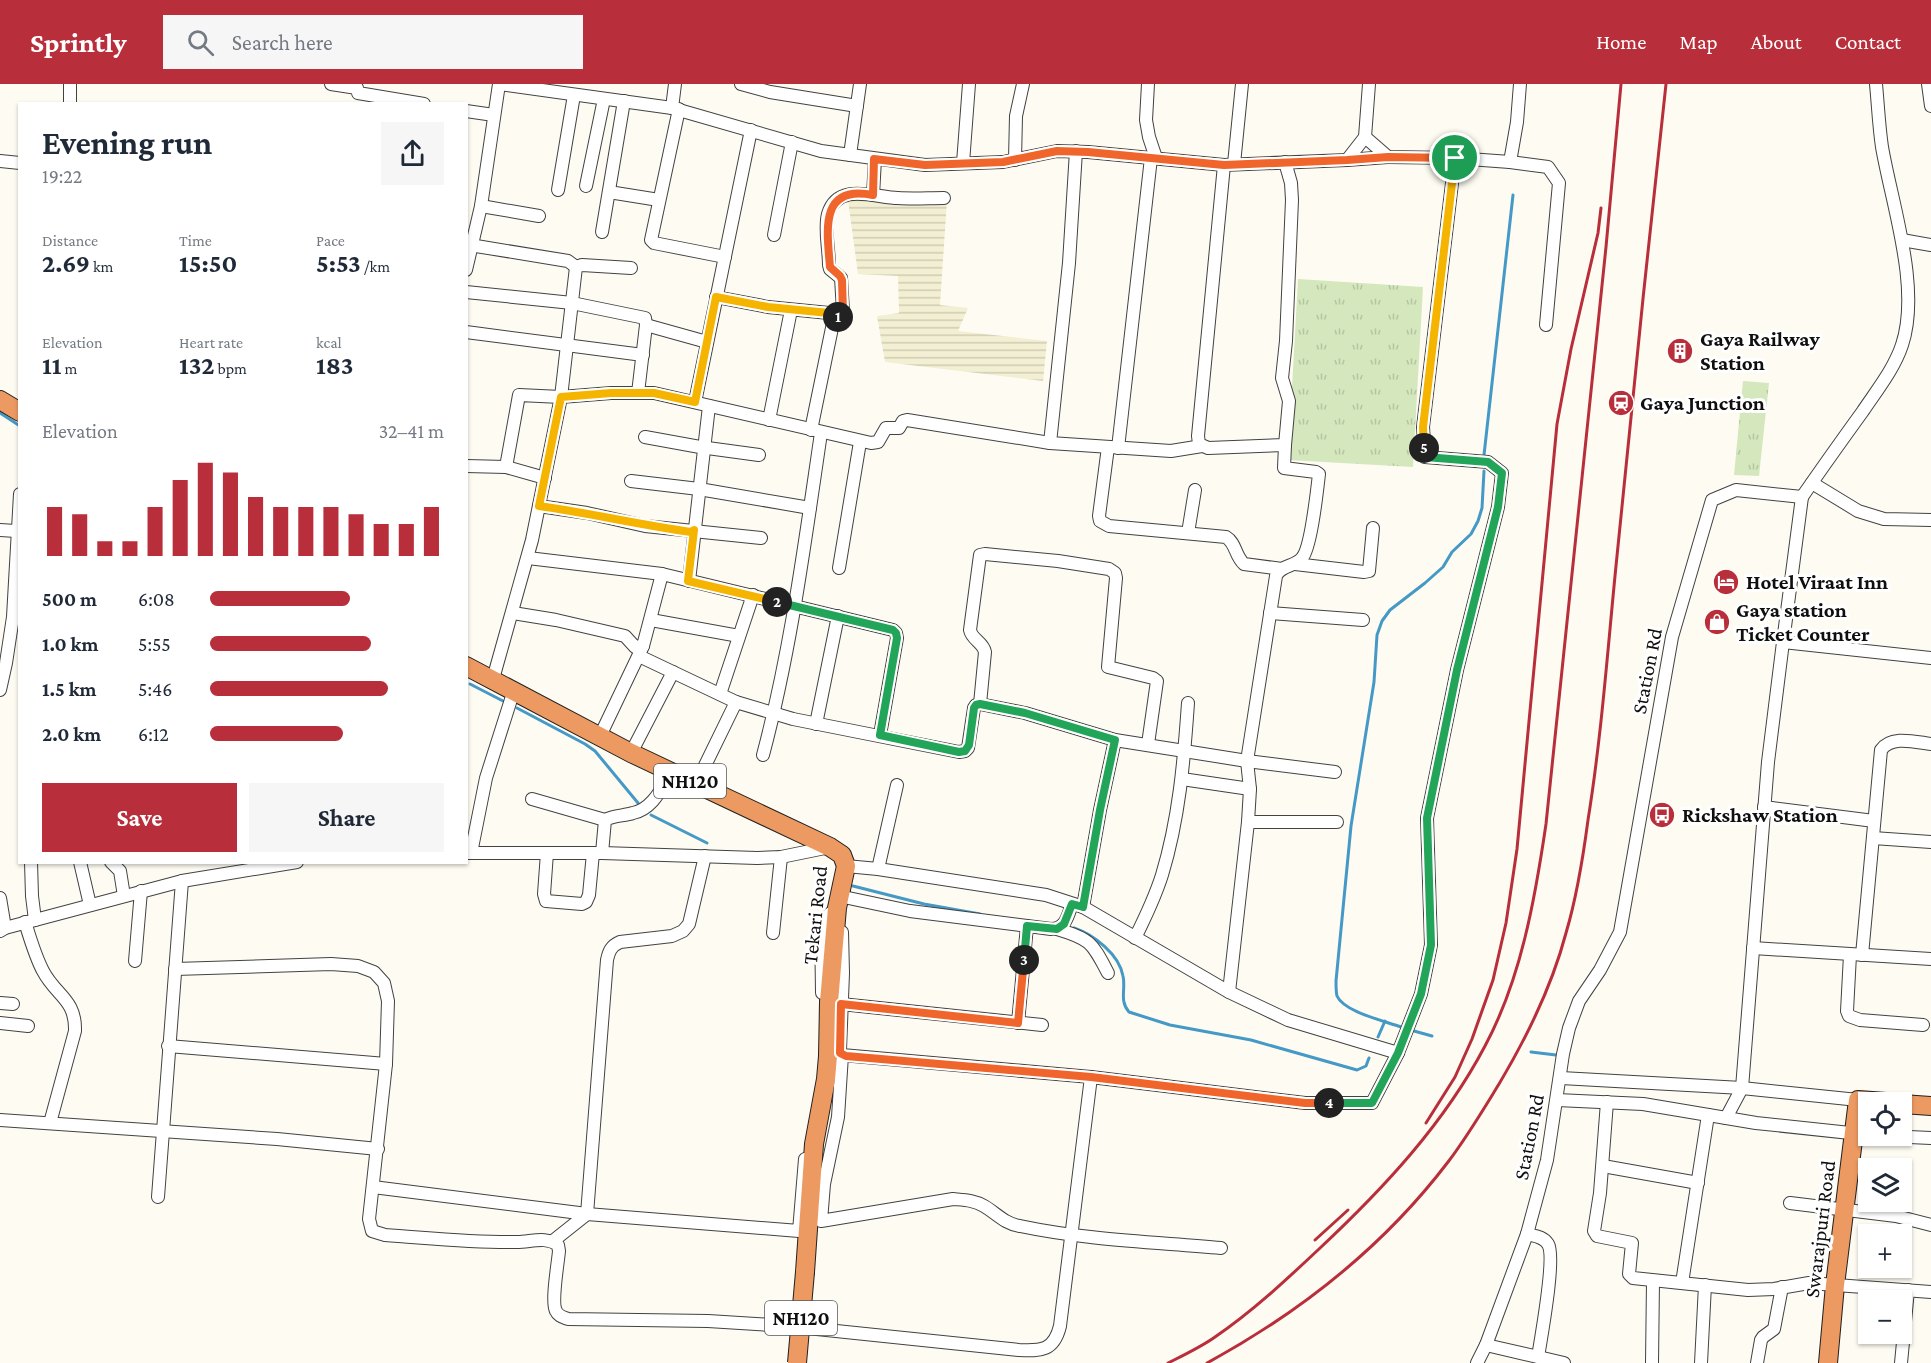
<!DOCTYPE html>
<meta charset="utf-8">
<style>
:root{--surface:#fff;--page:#f6f6f7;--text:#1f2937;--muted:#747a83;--accent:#b82e3b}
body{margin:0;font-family:"Crimson Pro",serif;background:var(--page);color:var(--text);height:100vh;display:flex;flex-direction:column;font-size:22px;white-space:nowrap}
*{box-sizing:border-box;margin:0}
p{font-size:20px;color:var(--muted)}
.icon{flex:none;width:33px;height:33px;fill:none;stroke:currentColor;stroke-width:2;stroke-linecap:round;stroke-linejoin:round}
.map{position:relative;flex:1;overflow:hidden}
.details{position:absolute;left:18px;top:18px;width:450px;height:762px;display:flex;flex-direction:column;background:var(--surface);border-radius:0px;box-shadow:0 2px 4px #0004}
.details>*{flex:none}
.tools{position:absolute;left:1858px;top:1008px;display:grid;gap:12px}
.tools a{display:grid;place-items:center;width:54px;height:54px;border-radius:0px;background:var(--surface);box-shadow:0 2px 4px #0004;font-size:30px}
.pin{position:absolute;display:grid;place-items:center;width:51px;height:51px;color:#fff;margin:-26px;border:3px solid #fff;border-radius:50%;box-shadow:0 2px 6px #0007}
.km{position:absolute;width:30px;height:30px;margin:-15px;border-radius:50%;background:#222;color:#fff;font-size:16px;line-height:30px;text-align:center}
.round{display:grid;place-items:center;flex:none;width:63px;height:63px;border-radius:0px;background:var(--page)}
.overview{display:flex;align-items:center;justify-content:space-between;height:102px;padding:0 24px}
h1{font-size:33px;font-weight:700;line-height:45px}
.metrics{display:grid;grid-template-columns:repeat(3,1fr);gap:9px;height:102px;padding:6px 24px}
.metrics div{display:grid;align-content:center}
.metrics b{font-size:26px;font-weight:700}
.metrics small{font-size:16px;font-weight:400}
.metrics p{font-size:16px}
.chart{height:168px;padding:12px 24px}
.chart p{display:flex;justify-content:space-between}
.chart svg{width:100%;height:108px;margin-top:6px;stroke:var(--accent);stroke-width:6}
.cta{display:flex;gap:12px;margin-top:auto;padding:12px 24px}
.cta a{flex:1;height:69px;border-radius:0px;background:var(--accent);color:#fff;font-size:24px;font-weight:700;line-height:69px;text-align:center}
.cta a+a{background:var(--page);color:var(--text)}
ul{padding:0 24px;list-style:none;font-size:20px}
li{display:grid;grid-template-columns:96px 72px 1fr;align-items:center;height:45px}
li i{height:15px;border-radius:8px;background:var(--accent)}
header{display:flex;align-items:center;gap:36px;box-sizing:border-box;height:84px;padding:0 30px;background:var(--accent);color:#fff}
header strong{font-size:28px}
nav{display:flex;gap:33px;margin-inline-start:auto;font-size:21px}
.search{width:420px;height:54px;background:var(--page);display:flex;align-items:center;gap:15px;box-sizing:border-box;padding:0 21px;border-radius:0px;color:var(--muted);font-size:22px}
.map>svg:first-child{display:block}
</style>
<header>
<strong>Sprintly</strong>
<div class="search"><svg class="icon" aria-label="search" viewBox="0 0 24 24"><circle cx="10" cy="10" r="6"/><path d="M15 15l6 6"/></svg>Search here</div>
<nav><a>Home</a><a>Map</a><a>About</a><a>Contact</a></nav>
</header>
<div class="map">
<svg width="1931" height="1279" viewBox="0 0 1931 1279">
<defs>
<pattern id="farmland-rules" width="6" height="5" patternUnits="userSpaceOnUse" patternTransform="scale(1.5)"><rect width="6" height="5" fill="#f3efd3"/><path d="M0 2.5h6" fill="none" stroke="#cfccb4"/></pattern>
<pattern id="grass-tufts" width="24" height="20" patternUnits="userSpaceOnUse" patternTransform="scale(1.5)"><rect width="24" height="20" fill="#d5e7bd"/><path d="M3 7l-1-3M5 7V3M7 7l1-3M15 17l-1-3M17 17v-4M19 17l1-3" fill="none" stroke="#b6c5a1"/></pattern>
</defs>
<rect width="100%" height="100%" fill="#fefbf2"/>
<polygon fill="url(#farmland-rules)" points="848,116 947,116 940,221 968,224 958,247 1047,257 1043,297 885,278 877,232 899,229 898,192 858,190"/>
<g fill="url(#grass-tufts)">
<polygon points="1298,195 1423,203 1413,383 1288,376"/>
<polygon points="1743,297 1769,299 1759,392 1734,391"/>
</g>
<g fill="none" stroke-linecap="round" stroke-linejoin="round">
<g stroke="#4499c6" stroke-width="3">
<polyline points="0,329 20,342"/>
<polyline points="1484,371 1513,111"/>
<polyline points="470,600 503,617"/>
<polyline points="517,624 585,660 595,667 638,719"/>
<polyline points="651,731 707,759"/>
<polyline points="853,802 924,820 980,830"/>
<path d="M1074 844C1094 851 1119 870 1123 892 1126 905 1119 917 1129 928L1170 941 1251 956 1357 986 1366 982 1369 974"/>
<path d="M1401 943C1385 937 1344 928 1337 912 1336 908 1336 901 1336 897L1351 742 1374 598 1377 551 1382 537 1390 526 1425 499 1443 483 1452 468 1471 450 1478 437 1482 424 1484 387"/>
<polyline points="1414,947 1432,952"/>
<polyline points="1378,953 1385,937"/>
<polyline points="1531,968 1556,971"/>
</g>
<g stroke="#424242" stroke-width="14">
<g id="minor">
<polyline points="70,0 70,20"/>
<polyline points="331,0 357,4 358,9 424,20"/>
<polyline points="499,0 672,24 821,67 925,81 1003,78 1057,67 1088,68 1224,81 1347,76 1388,73"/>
<polyline points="741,0 770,8 857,22"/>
<polyline points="1148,0 1146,36 1149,53 1156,74"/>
<polyline points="1928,0 1931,22"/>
<polyline points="672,24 675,0"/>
<polyline points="679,25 651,156 654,159 725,173"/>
<polyline points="466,27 494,31"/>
<polyline points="1365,53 1388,73 1455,74 1510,78 1548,83 1559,99 1546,241"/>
<polyline points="850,71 860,0"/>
<polyline points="1015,76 1016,32 1023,0"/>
<polyline points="1347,76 1365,53 1369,0"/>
<polyline points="0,77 20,79"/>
<polyline points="1510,78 1517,38 1520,0"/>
<polyline points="963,79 969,0"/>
<polyline points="1234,80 1242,0"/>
<polyline points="1224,81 1198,352 1199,360 1208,364 1285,361 1289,317 1282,294 1286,257 1292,116 1291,99 1285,78"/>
<polyline points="586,102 604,15"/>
<polyline points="558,106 574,11"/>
<polyline points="609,108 659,116"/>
<polyline points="873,111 875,75"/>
<polyline points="481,122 539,132"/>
<polyline points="602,148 624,17"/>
<polyline points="774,151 792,58"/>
<polyline points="1902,156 1931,161"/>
<polyline points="466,159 476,162 568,177 576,183"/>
<polyline points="466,186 481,122 499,0"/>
<polyline points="466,208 572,219 645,234 646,241 638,309"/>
<polyline points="716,213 768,223 829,229 832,231 833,239 811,346"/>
<path d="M833 236 842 230 843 227 841 194 830 185 829 181C829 165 824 145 828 130 838 97 876 114 898 114 913 115 928 114 944 114"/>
<polyline points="646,241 707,258"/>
<polyline points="466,248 643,271"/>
<polyline points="695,318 751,46"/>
<polyline points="769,336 791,226"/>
<polyline points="645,353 700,363 759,371"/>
<polyline points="1050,359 1069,179 1076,67"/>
<path d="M1108 363 1099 432 1100 437 1109 442 1226 453C1236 459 1235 472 1244 480L1282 485"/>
<polyline points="1118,364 1151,74"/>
<polyline points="466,382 506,383 545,394"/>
<polyline points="506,383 519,311 561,313 611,309 654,309 871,359 878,358 886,344 899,344 903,337 907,336 1050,359 1171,367 1202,362"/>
<polyline points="631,397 699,405 810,424"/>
<polyline points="1812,399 1858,427 1884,435 1931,436"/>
<polyline points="1802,413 1783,558 1931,574"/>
<polyline points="539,422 587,429 645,442 761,454"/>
<polyline points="0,446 16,447"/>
<polyline points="1188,449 1195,406"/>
<polyline points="528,474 662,490 893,546 896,549 897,554 880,651"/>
<polyline points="1295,480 1364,488 1369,487 1373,444"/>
<polyline points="839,484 860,358"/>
<polyline points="689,497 709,322"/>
<polyline points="513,529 556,536 625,552 635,563 643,562"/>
<polyline points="1270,529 1363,536"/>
<polyline points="651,536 739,552"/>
<polyline points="1783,558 1768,678 1742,1004 1858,1016"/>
<polyline points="639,572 736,618 793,635 959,668 965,667 968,664 974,624 976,621 980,620 1025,629 1115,656 1247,677 1335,688"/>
<polyline points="493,595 532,456 561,313 576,183 582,181 631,184"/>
<polyline points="0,606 6,579 13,533 20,410"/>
<polyline points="720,610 753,511"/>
<path d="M980 620 985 568C983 558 972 556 970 546L980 471 985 470 1058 477 1109 485 1115 489 1116 494 1108 583 1153 594 1157 597 1148 660"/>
<polyline points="816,640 838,532"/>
<polyline points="600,652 643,562 662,490"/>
<polyline points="631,669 673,588"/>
<path d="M763 671C791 566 805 457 821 349"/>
<polyline points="1182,695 1250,705"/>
<polyline points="696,700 736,618"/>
<polyline points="532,715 605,736"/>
<polyline points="1764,723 1874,737"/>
<polyline points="1248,738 1337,738"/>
<polyline points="1873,754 1931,758"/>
<polyline points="466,769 602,769 757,774 781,773 830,763"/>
<polyline points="471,769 486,694 514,606"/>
<polyline points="547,769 544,810 546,817 582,820 586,818 589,811 593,769"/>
<path d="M602 769 605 736C614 731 624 732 633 729 653 725 662 703 672 688"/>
<polyline points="31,778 32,812 35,836"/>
<polyline points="80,778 90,821"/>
<polyline points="111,778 120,787 124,812"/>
<polyline points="846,782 878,785 1046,811 1083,823 1229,908 1288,936 1398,969"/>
<polyline points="878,785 897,701"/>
<path d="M839 812 910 827 1051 845C1066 845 1068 831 1072 820"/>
<polyline points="0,814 5,844"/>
<polyline points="1083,823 1100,726 1115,656"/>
<path d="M25 838C30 854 35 872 43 887 56 912 76 915 75 947L50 1039"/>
<path d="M1057 845C1091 855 1092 859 1108 889"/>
<polyline points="0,847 5,844 182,797 297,778"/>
<polyline points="773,849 781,773"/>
<path d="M1135 854C1145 834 1155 813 1162 791 1179 735 1184 677 1188 619"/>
<polyline points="1753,864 1931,875"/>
<polyline points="1850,871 1847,927 1849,932 1860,936 1923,941"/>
<path d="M1862 871 1881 666C1891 651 1915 658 1931 660"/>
<polyline points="135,877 141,807"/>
<path d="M175 885 331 880 358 882 374 888 384 899 388 917 386 980 369 1135 372 1147 385 1151C429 1154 473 1159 517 1158 531 1158 546 1152 558 1161L559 1167C558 1179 551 1218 556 1227 558 1232 563 1233 568 1235L708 1237 788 1242 1019 1266C1041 1267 1054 1267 1060 1242L1091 993 842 971 840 966 843 889 842 848"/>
<path d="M1229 908 1248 738 1250 705 1247 677 1276 492C1280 481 1295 483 1302 474 1311 464 1317 407 1319 390L1316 388 1284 384 1285 361"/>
<polyline points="822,909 821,837 837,824 838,828"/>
<polyline points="0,919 13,920"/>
<polyline points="841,920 1042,941"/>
<polyline points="0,939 28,942"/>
<polyline points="1018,939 1027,842"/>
<polyline points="168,962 386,980"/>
<path d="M842 971 838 1033 824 1100 821 1137 953 1115C964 1116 974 1116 984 1122 996 1129 1005 1140 1020 1142 1086 1156 1154 1158 1221 1164"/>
<polyline points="1091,993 1305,1019 1372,1019 1398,969 1421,910 1431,861 1427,734 1457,586 1498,423 1502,389 1488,378 1425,373 1423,343 1455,74"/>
<polyline points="1561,994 1742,1004 1726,1034"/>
<polyline points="1557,1016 1643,1020 1756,1039 1869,1051"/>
<polyline points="1607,1018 1600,1109 1594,1147 1597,1152 1632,1159 1629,1190 1633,1194 1748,1206 1774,1205 1809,1199 1931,1208"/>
<polyline points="0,1036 277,1055 378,1065"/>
<polyline points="1887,1052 1931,1054"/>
<polyline points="1603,1082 1698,1099"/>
<polyline points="373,1103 587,1130 799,1147 805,1075"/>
<polyline points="158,1113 182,797"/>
<polyline points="1790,1119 1896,1132 1931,1141"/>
<path d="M1527 1150C1534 1152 1543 1152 1548 1160 1556 1173 1541 1254 1538 1273"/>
<path d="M553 1157 587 1130 607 876C609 867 611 862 620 858L672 852 683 847 689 840 705 772"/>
<polyline points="1682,1199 1708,1031"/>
<polyline points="1486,1261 1564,1279"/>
<path d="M1477 1279 1486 1261 1527 1150 1547 1076 1563 970 1569 944 1579 917 1600 886 1620 848 1672 553 1712 416 1736 406 1802 413C1822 384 1842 356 1863 327 1877 306 1894 285 1902 261 1921 204 1892 121 1882 63 1879 43 1878 21 1876 0"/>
<polyline points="1652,1279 1653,1197"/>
<polyline points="1701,1279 1705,1201"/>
<polyline points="1757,1279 1761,1256 1763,1253 1774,1245 1782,1203"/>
<polyline points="1901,1279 1908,1206"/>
</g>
</g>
<g stroke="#202020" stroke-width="20">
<g id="highway">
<polyline points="0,316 20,328"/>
<polyline points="466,582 631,669 830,763 842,771 846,782 837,824 829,918 828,972 826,995 814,1060 805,1188"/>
<polyline points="1902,1020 1931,1022"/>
<polyline points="1828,1279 1835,1201 1858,1016 1886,1018"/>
</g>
</g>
<use href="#minor" stroke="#fff" stroke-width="12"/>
<use href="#highway" stroke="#ec9a62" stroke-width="18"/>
<g stroke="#b82e3b" stroke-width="3">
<polyline points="1426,1039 1455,993 1472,955 1493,896 1506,839 1517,765 1557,340 1571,265 1598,149 1601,124"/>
<polyline points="1315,1156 1348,1126"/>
<path d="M1168 1279C1184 1271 1201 1263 1215 1253 1253 1227 1286 1196 1319 1165 1383 1105 1444 1040 1485 962 1521 895 1535 815 1546 740L1606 163 1621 0"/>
<path d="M1207 1279C1299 1229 1384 1162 1448 1078 1467 1053 1483 1026 1499 1000 1527 953 1552 902 1566 849 1577 812 1583 774 1588 736 1602 649 1608 560 1617 472 1632 315 1649 157 1666 0"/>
</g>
<g stroke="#202020" stroke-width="20" stroke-linecap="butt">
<polyline id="highway-bridge" points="797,1279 805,1188"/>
</g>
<use href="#highway-bridge" stroke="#ec9a62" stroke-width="18"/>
</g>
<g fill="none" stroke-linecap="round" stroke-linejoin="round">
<g stroke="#fff" stroke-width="12">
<path id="split-1" d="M838 233 843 229 842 196 840 192 830 183C827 147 819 100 873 111L874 75 925 81 1003 78 1057 67 1088 68 1224 81 1347 76 1388 73 1455 74"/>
</g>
<g stroke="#fff" stroke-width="12">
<path id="split-2" d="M777 518 688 497 694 446 691 448C640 441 590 429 539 422L561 313 611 309H654L695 318 716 213 768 223 829 229 832 231 833 236 838 233"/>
</g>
<g stroke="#fff" stroke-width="12">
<polyline id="split-3" points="777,518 893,546 896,549 897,554 880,651 959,668 965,667 969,661 974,624 976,621 980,620 1025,629 1115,656 1100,726 1083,823 1072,820 1064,840 1057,845 1027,842 1024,876"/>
</g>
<g stroke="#fff" stroke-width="12">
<polyline id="split-4" points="1024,876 1018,939 841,920 840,969 846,972 1091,993 1305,1019 1329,1019"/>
</g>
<g stroke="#fff" stroke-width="12">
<polyline id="split-5" points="1329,1019 1372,1019 1398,969 1421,910 1431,861 1427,734 1457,586 1498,423 1502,389 1488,378 1425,373 1424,364"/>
</g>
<g stroke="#fff" stroke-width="12">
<polyline id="split-6" points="1424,364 1423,343 1455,74"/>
</g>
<use href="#split-1" stroke="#f0652b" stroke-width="8"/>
<use href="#split-2" stroke="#f5b400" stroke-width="8"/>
<use href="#split-3" stroke="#22a559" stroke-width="8"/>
<use href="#split-4" stroke="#f0652b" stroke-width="8"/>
<use href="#split-5" stroke="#22a559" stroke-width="8"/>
<use href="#split-6" stroke="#f5b400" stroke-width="8"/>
</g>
<defs>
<g id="building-disc" transform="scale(1.35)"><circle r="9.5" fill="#b82e3b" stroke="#fff"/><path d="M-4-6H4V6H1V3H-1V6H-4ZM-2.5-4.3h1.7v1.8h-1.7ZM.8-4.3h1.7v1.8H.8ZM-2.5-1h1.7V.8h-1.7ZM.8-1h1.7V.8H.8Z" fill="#fff"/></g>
<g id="station-disc" transform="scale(1.35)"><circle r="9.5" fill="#b82e3b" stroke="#fff"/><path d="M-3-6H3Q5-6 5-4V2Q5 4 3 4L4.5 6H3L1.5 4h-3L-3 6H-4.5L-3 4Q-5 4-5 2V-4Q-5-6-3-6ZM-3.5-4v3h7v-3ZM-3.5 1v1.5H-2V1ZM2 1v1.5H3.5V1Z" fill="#fff"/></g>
<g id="hotel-disc" transform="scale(1.35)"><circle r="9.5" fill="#b82e3b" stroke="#fff"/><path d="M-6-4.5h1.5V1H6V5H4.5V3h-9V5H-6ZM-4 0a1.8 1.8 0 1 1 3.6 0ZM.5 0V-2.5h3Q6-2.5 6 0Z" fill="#fff"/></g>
<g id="shop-disc" transform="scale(1.35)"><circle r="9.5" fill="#b82e3b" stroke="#fff"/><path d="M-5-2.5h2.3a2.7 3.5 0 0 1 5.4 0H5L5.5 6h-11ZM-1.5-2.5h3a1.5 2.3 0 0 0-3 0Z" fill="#fff"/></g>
<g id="bus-disc" transform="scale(1.35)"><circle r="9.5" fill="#b82e3b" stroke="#fff"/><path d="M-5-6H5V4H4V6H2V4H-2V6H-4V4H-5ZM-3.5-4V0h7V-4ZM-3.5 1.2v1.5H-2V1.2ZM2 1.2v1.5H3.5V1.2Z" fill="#fff"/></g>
</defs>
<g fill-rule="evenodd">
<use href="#building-disc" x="1680" y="267"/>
<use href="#station-disc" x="1621" y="319"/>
<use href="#hotel-disc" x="1726" y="498"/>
<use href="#shop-disc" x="1717" y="538"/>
<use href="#bus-disc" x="1662" y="731"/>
</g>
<g text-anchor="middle" stroke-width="6" stroke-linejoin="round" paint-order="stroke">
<g fill="#fff" stroke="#575757" stroke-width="1.5">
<rect x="654" y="680" width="72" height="34" rx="4.5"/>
<rect x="765" y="1217" width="72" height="34" rx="4.5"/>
</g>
<g font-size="20" font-weight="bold" fill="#0f0f0f">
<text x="690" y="704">NH120</text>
<text x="801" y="1241">NH120</text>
</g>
<g font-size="21" font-weight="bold" fill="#0f0f0f" stroke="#fff" text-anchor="start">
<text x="1700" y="262">Gaya Railway<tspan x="1700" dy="24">Station</tspan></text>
<text x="1640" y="326">Gaya Junction</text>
<text x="1746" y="505">Hotel Viraat Inn</text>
<text x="1736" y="533">Gaya station<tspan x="1736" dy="24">Ticket Counter</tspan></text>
<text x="1682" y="738">Rickshaw Station</text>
</g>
<g font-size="21" fill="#0f0f0f" stroke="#fff">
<text transform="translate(1647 587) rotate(-79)" y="7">Station Rd</text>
<text transform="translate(815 831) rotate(-84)" y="7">Tekari Road</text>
<text transform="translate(1529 1053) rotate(-79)" y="7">Station Rd</text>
<text transform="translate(1820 1145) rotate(-83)" y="7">Swarajpuri Road</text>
</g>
</g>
</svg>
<div class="tools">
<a><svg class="icon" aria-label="locate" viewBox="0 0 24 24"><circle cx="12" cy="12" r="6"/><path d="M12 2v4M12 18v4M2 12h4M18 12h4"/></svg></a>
<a><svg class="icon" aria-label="layers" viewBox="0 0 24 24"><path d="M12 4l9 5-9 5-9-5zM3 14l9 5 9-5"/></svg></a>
<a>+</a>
<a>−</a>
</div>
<div class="pin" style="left:1455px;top:74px;background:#1e9e55"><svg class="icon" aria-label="arrive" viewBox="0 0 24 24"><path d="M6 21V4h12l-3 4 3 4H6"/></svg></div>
<b class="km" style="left:838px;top:233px">1</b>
<b class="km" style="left:777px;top:518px">2</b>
<b class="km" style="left:1024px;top:876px">3</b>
<b class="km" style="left:1329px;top:1019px">4</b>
<b class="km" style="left:1424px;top:364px">5</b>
<section class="details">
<div class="overview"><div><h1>Evening run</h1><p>19:22</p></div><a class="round"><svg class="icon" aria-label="share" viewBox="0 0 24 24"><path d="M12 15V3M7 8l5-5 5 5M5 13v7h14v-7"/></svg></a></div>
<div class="metrics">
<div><p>Distance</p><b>2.69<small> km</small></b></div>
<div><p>Time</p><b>15:50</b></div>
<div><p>Pace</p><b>5:53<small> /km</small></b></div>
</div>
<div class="metrics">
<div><p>Elevation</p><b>11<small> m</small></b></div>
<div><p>Heart rate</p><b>132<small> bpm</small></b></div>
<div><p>kcal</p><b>183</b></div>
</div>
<div class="chart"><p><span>Elevation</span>32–41 m</p>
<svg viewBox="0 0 160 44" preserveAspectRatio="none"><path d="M5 44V24M15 44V27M25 44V38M35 44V38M45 44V24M55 44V13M65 44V6M75 44V10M85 44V20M95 44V24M105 44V24M115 44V24M125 44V27M135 44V31M145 44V31M155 44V24"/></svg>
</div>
<ul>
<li><b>500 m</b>6:08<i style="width:60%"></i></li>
<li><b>1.0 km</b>5:55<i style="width:69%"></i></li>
<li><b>1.5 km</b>5:46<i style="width:76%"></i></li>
<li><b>2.0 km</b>6:12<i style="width:57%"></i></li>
</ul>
<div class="cta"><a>Save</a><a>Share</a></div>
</section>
</div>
